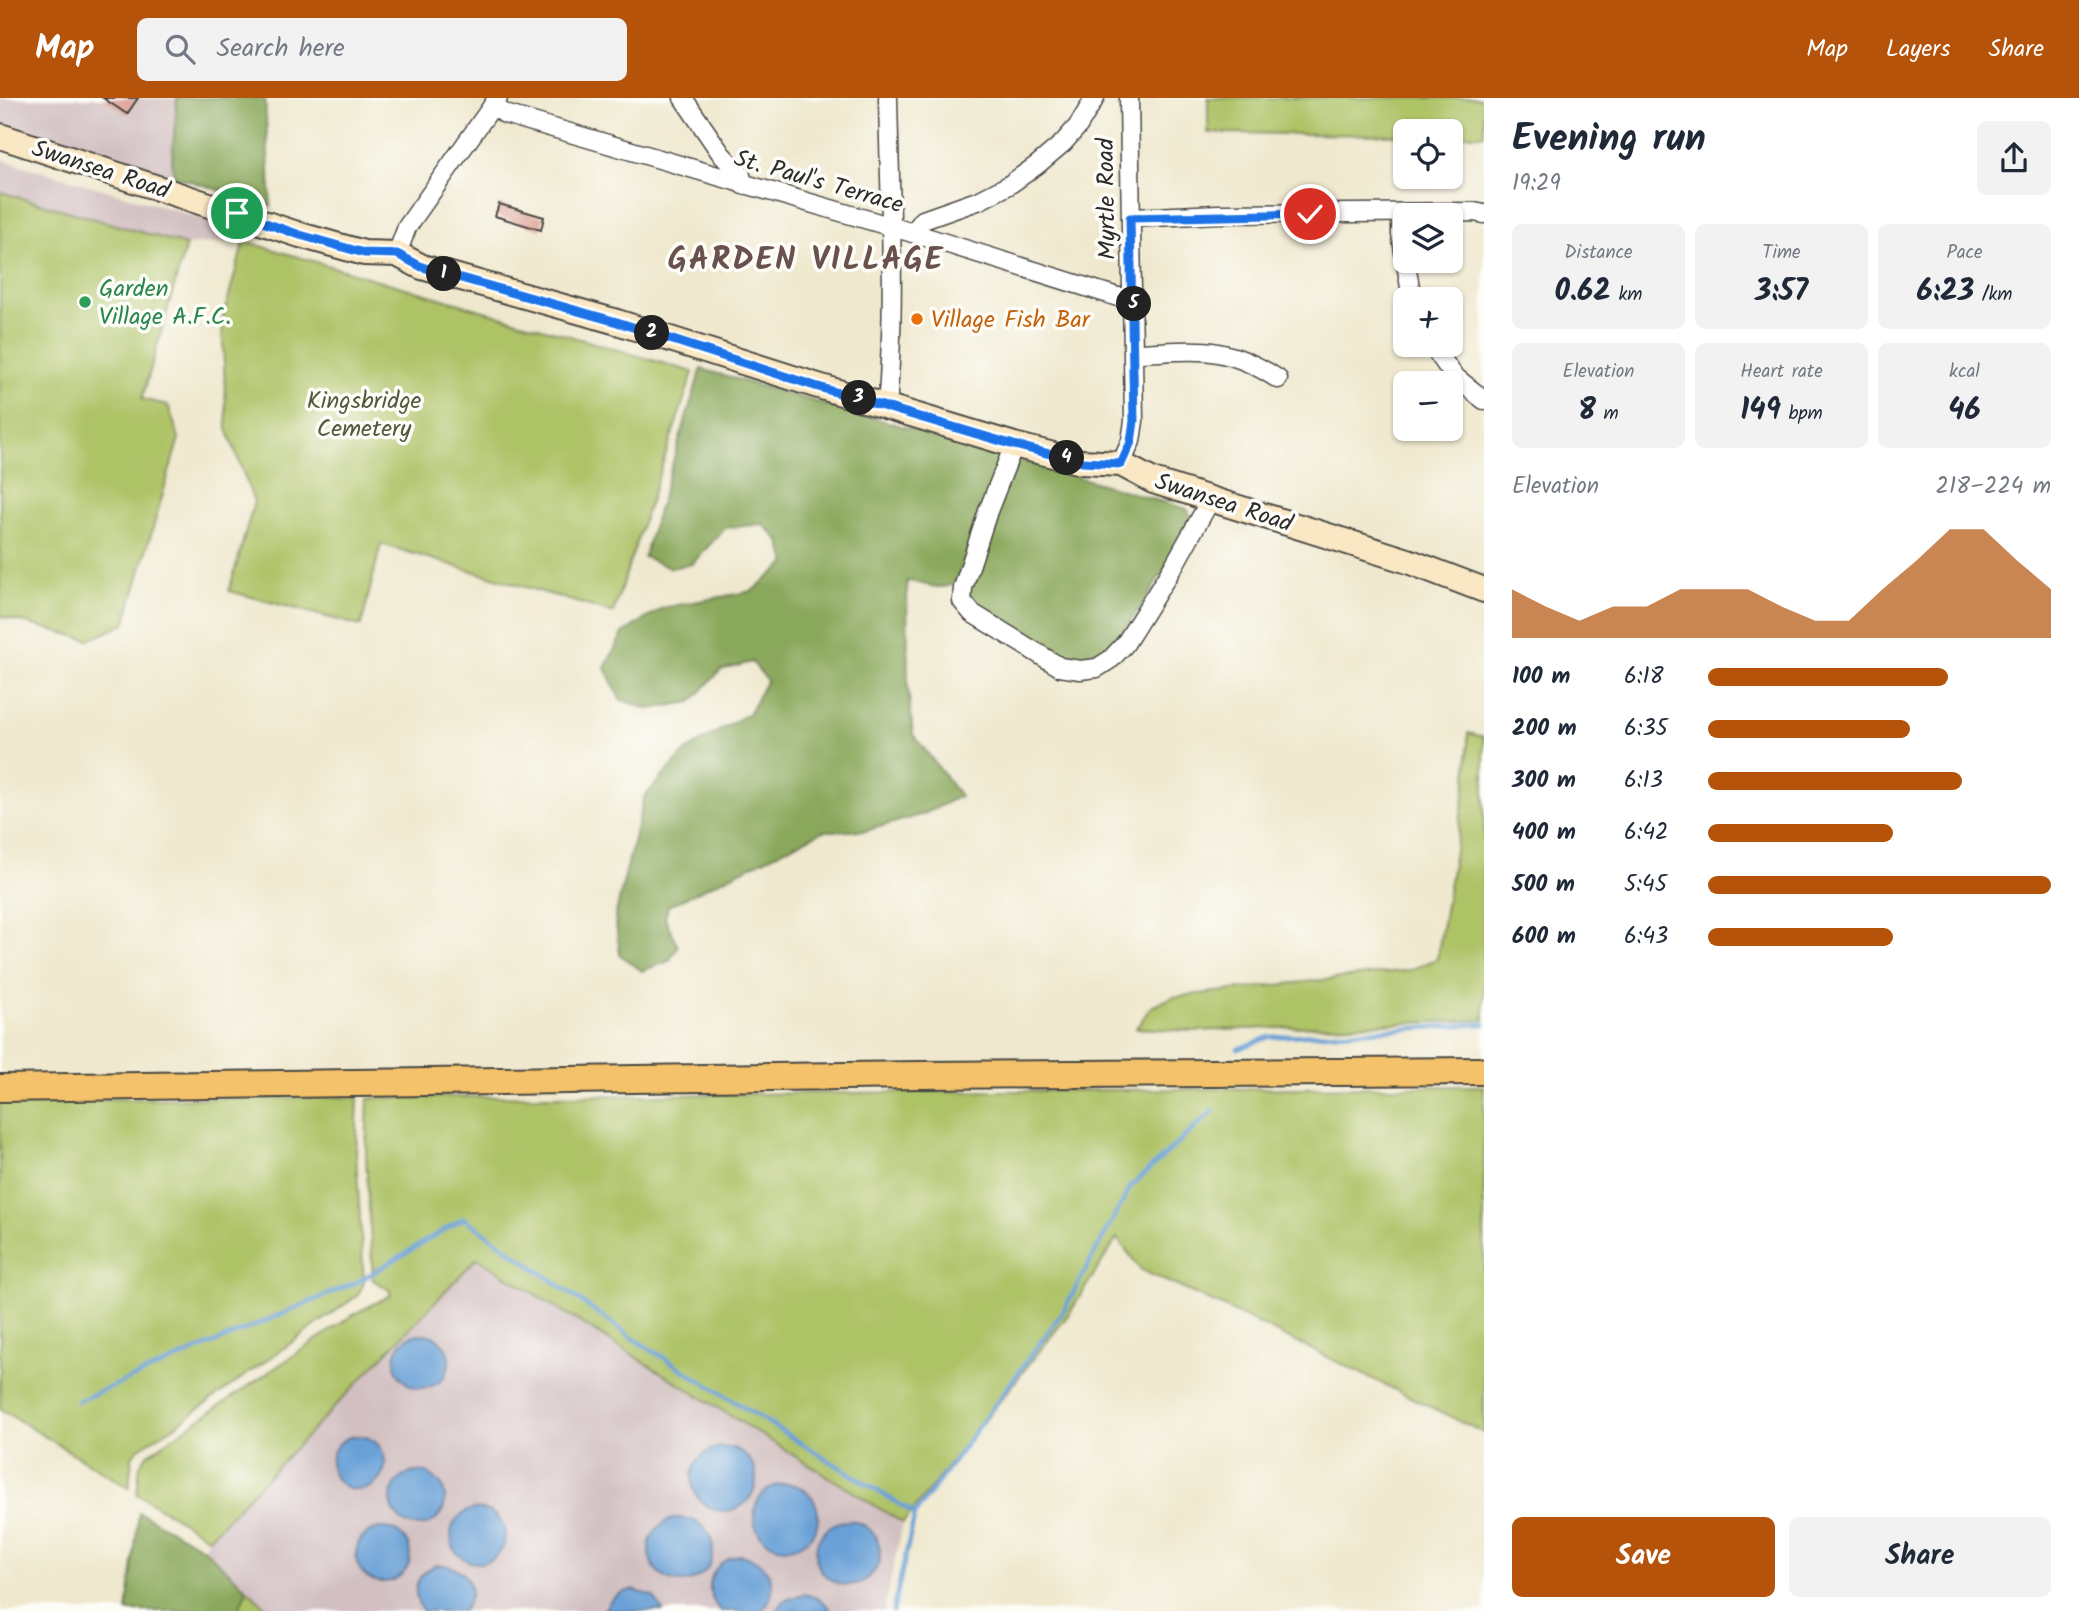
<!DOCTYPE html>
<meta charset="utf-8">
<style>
:root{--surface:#fff;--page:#f2f2f3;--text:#1f2937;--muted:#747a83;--accent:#b45309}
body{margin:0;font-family:Kalam,sans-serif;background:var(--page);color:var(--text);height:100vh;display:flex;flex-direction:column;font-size:26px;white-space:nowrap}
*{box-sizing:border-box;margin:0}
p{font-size:23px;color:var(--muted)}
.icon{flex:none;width:38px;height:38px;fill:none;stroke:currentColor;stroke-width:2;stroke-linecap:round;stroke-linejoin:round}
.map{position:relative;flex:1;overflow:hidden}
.drawer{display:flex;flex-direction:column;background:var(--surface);width:595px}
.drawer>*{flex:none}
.buttons{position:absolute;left:1393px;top:21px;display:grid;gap:14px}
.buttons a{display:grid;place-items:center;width:70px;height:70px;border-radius:10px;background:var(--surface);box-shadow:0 2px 5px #0004;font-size:35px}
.pin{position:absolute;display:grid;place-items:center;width:60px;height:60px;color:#fff;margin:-30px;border:4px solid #fff;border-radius:50%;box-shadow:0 2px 7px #0007}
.km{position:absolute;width:35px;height:35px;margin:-18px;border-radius:50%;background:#222;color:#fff;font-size:19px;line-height:35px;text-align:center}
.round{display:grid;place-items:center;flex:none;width:74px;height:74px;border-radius:10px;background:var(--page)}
.overview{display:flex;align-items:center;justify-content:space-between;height:119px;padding:0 28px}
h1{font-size:38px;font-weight:600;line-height:52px}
.metrics{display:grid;grid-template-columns:repeat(3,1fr);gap:10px;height:119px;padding:7px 28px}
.metrics div{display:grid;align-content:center;border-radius:10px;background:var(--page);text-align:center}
.metrics b{font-size:30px;font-weight:600}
.metrics small{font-size:19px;font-weight:400}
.metrics p{font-size:19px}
.chart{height:196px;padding:14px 28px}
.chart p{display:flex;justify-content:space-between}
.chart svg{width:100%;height:126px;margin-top:7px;fill:var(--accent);opacity:.7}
.button{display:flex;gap:14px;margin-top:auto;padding:14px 28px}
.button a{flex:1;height:80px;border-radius:10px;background:var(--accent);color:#fff;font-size:28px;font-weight:600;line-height:80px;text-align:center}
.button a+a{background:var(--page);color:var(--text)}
ul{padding:0 28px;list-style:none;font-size:23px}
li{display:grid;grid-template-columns:112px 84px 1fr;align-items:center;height:52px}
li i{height:18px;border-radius:9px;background:var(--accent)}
header{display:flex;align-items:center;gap:42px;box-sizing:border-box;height:98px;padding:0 35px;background:var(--accent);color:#fff}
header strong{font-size:33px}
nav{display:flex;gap:38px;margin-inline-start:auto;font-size:24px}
.search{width:490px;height:63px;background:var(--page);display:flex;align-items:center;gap:18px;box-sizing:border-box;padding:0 24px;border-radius:10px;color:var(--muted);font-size:26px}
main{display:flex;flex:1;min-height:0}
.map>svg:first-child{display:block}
</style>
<header>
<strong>Map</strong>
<div class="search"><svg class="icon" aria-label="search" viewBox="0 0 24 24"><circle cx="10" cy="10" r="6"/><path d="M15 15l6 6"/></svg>Search here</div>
<nav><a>Map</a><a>Layers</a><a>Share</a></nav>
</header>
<main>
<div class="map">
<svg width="1484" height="1513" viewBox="0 0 1484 1513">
<rect width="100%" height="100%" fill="#fdfcf7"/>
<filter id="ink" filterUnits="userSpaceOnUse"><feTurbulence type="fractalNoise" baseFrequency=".0143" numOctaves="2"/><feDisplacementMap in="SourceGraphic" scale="14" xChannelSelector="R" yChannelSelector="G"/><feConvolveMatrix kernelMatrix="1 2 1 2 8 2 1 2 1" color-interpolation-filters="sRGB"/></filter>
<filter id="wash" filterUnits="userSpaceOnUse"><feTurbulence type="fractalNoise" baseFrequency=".00686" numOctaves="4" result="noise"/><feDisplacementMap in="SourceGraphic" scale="28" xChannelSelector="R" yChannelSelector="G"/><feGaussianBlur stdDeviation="1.57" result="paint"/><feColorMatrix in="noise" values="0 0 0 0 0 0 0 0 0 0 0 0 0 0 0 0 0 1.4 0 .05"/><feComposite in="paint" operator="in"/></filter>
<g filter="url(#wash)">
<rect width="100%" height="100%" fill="#efe8ce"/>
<g fill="#d2bfc1">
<polygon points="0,0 177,0 172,64 174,78 0,26"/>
<polygon points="0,61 246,133 244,143 186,147 0,94"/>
<polygon points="476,1160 903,1425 884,1513 270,1513 203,1450 209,1440"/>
</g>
<g fill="#aec266" stroke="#6c7648" stroke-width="2">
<polygon points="1208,0 1484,0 1484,37 1451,37 1451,33 1405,33 1405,37 1208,35"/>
<polygon points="0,94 186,147 142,301 168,307 179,340 125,526 89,542 0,518"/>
<polygon points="244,143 693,274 613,515 381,446 361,528 229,493 254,404 227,331 222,223"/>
<polygon points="1468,635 1484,639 1484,922 1195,933 1136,930 1151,909 1173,899 1410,872 1437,861 1467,680"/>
<polygon points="1484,988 1484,1335 1226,1210 1141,1172 1117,1140 1069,1216 903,1425 477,1160 209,1440 137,1396 140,1367 147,1357 356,1215 391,1197 389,1192 373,1182 366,1058 368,1000"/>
<polygon points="358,999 356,1057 364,1185 358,1197 172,1330 139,1350 132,1359 129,1390 0,1311 0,1002"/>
<polygon points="247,1491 270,1513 238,1513"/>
</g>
<g fill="#8aa85b" stroke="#5a6a43" stroke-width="2">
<polygon points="177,0 265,0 271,108 174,78 172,64"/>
<path d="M701 271 1004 357 956 483C943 496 923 484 907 483L908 589 913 636 960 698 924 716 865 733H823L668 808 665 820 678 849 669 863 642 873 620 857 615 819 644 699 687 652 749 615 767 582 752 564 721 572 691 604 649 611 621 602 605 570 623 535 663 510 752 493 786 465 780 443 763 426 725 430 692 466 671 470 644 459Z"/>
<path d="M1013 360 1187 411 1190 417V426C1171 458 1124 551 1090 561 1079 564 1069 562 1058 559L980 509 971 500 967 490Z"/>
<polygon points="139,1414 203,1450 247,1491 238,1513 127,1513"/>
</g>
<g fill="#69a0d7" stroke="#4a6681" stroke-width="2">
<circle cx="422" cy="1263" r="27"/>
<circle cx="358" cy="1365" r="27"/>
<circle cx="724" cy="1381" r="32"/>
<circle cx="418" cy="1401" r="27"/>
<circle cx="786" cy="1418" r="32"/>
<circle cx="478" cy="1438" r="27"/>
<circle cx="681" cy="1452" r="32"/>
<circle cx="848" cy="1455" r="32"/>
<circle cx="383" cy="1457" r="27"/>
<path d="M740 1457C769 1462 784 1491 761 1513H721C699 1491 712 1462 740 1457Z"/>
<path d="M436 1467C464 1465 481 1489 463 1513H423C409 1495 416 1476 436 1467Z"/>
<path d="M633 1492 653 1498 663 1513H604C610 1499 620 1494 633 1492Z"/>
<path d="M803 1496C815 1498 825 1502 831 1513H776L783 1503Z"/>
</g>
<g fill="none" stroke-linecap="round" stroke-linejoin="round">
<g stroke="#69a0d7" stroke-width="4.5">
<polyline points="1238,951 1269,939 1484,926"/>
<polyline points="78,1303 359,1183 464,1120 634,1241 915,1416"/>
<polyline points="893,1513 915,1416 1064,1212 1131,1088 1214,1012"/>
</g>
</g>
<g id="blocks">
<g fill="#db998e">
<polygon points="103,0 138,0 127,16"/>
<polygon points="499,106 544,119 541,132 495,118"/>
</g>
</g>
</g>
<g filter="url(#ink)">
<use href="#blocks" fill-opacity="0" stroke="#484743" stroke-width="2"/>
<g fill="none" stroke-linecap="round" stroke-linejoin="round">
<g stroke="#484743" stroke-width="21">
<g id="street">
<polyline points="683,0 722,57 741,77 743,87"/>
<polyline points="493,7 505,16 913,135 1118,199 1134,199"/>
<polyline points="1401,115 1401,136 1412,201"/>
<polyline points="1131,120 1218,116 1474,114 1484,116"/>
<polyline points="913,135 923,122 980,102 1009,87 1037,67 1063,45 1078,28 1095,0"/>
<polyline points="397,156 407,129 498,0"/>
<polyline points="1432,247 1454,278 1484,302"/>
<path d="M1135 255C1196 253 1224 245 1278 281"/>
<path d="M887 308C896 206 890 102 888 0"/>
<polyline points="1014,347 988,413 963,490 962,503 972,515 1060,569 1080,572 1097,570 1111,561 1125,546 1173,469 1211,401"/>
<polyline points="1121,366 1131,343 1134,323 1129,0"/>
</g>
</g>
<g stroke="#484743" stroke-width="28">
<polyline id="secondary" points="0,38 300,137 364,155 397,156 422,169 617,224 815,287 1014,347 1081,364 1121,366 1153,383 1408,463 1484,492"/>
</g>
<g stroke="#484743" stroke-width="30">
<polyline id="primary" points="0,990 920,977 1484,973"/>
</g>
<use href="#street" stroke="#fff" stroke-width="18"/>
<use href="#secondary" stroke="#fae7c3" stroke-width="24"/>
<use href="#primary" stroke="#f3c26a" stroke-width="26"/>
</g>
</g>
<g fill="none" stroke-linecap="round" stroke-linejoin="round" filter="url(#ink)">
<g stroke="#fff" stroke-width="14">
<polyline id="route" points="237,115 300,137 364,155 397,156 422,169 617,224 815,288 1014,347 1082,364 1121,366 1131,344 1134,323 1130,120 1310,116"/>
</g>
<use href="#route" stroke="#1a73e8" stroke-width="9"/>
</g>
<circle fill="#2e9e5b" stroke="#fdfcf7" stroke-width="2.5" cx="85" cy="204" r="7"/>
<circle fill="#e8710a" stroke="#fdfcf7" stroke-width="2.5" cx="917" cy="221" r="7"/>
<g text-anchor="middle" stroke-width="7" stroke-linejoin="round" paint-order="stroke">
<g font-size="24" fill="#2b2b2b" stroke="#fdfcf7">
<text transform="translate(101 71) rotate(18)" y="8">Swansea Road</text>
<text transform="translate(819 83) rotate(16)" y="8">St. Paul's Terrace</text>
<text transform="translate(1106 101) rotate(-91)" y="8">Myrtle Road</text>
<text transform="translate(1224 404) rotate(18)" y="8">Swansea Road</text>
</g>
<g font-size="24" fill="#27864d" stroke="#fdfcf7" text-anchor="start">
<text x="99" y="198">Garden<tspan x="99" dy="28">Village A.F.C.</tspan></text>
</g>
<g font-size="24" fill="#c56008" stroke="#fdfcf7" text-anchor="start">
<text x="931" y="229">Village Fish Bar</text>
</g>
<g font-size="24" fill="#52583d" stroke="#fdfcf7">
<text x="364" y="310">Kingsbridge<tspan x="364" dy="28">Cemetery</tspan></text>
</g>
<g font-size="32" font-weight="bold" letter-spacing="2" fill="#69524e" stroke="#fdfcf7">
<text x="806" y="171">GARDEN VILLAGE</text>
</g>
</g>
</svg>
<div class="buttons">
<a><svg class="icon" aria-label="locate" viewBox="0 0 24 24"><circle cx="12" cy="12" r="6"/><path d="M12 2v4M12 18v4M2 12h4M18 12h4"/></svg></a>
<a><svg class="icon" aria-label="layers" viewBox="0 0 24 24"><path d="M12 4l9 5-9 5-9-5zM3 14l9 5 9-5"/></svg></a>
<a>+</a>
<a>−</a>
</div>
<div class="pin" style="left:237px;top:115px;background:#1e9e55"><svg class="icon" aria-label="arrive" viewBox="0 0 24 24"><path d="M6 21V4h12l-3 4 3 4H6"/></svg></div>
<div class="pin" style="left:1310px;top:116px;background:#d93025"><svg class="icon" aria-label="check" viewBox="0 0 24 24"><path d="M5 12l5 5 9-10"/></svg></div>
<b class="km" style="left:444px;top:176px">1</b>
<b class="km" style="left:652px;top:235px">2</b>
<b class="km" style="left:859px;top:300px">3</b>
<b class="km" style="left:1067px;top:360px">4</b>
<b class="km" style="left:1134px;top:206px">5</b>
</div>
<section class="drawer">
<div class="overview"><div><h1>Evening run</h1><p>19:29</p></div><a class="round"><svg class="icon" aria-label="share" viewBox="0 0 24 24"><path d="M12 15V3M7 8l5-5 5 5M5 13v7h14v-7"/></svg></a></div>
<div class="metrics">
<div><p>Distance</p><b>0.62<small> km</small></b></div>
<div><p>Time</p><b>3:57</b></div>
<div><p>Pace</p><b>6:23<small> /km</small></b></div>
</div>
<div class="metrics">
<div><p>Elevation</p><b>8<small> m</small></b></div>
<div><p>Heart rate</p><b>149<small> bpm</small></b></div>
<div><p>kcal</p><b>46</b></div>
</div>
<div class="chart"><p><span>Elevation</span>218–224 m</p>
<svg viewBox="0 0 160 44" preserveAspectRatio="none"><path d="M0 44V27L10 33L20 38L30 33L40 33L50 27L60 27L70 27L80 33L90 38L100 38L110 27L120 17L130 6L140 6L150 17L160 27V44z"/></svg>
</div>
<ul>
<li><b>100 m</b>6:18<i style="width:70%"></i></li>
<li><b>200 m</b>6:35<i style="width:59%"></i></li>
<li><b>300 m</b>6:13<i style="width:74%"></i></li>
<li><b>400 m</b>6:42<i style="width:54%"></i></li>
<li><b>500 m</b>5:45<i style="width:100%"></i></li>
<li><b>600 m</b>6:43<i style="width:54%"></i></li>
</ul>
<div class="button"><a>Save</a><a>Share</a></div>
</section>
</main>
